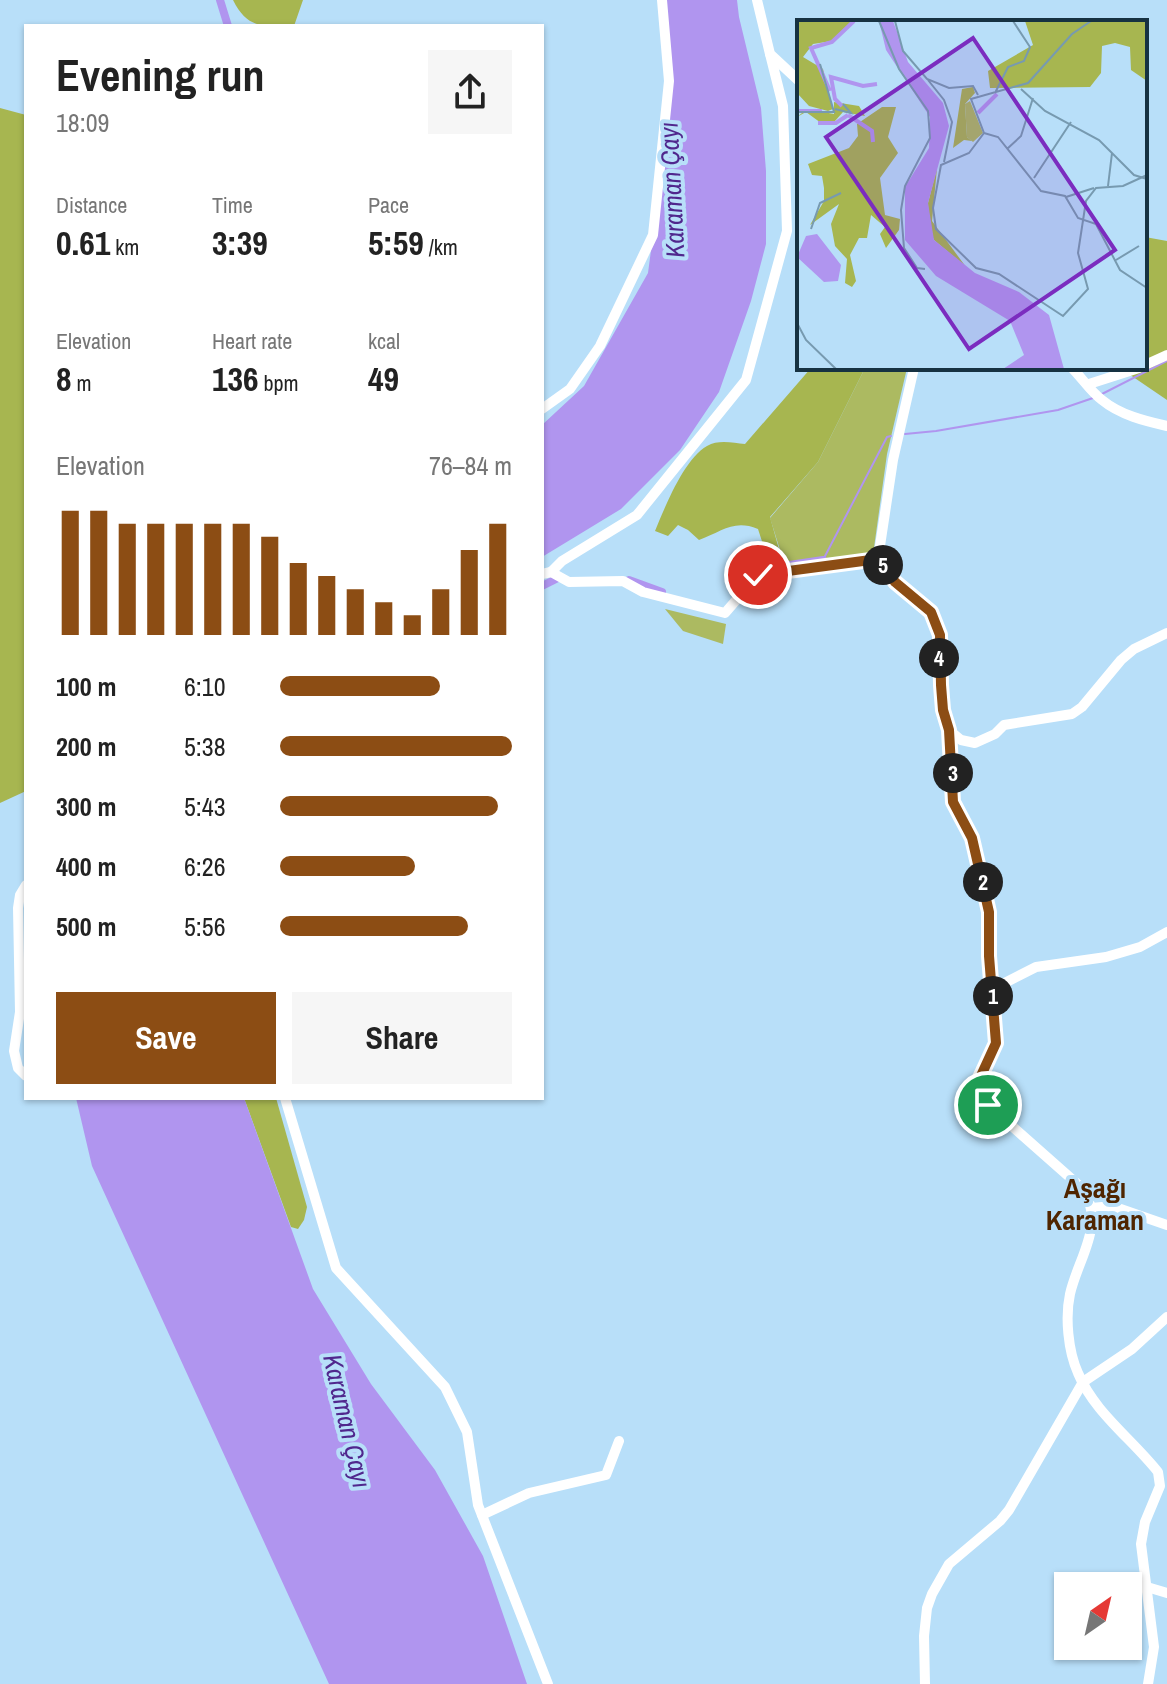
<!DOCTYPE html>
<meta charset="utf-8">
<style>
:root{--surface:#fff;--page:#f6f6f6;--text:#222;--muted:#767676;--accent:#8c4d14}
body{margin:0;font-family:"Archivo Narrow",sans-serif;background:var(--page);color:var(--text);height:100vh;display:flex;flex-direction:column;font-size:30px;white-space:nowrap}
*{box-sizing:border-box;margin:0}
p{font-size:26px;color:var(--muted)}
.icon{flex:none;width:44px;height:44px;fill:none;stroke:currentColor;stroke-width:2;stroke-linecap:round;stroke-linejoin:round}
.map{position:relative;flex:1;overflow:hidden}
.drawer{position:absolute;left:24px;top:24px;width:520px;height:1076px;display:flex;flex-direction:column;background:var(--surface);border-radius:0px;box-shadow:0 2px 6px #0004}
.drawer>*{flex:none}
.needle{width:52px;rotate:34deg}
.buttons{position:absolute;left:1054px;top:1572px;display:grid;gap:16px}
.buttons a{display:grid;place-items:center;width:88px;height:88px;border-radius:0px;background:var(--surface);box-shadow:0 2px 6px #0004;font-size:40px}
.pin{position:absolute;display:grid;place-items:center;width:68px;height:68px;color:#fff;margin:-34px;border:4px solid #fff;border-radius:50%;box-shadow:0 2px 8px #0007}
.km{position:absolute;width:40px;height:40px;margin:-20px;border-radius:50%;background:#222;color:#fff;font-size:22px;line-height:40px;text-align:center}
.round{display:grid;place-items:center;flex:none;width:84px;height:84px;border-radius:0px;background:var(--page)}
.head{display:flex;align-items:center;justify-content:space-between;height:136px;padding:0 32px}
h1{font-size:44px;font-weight:800;line-height:60px}
.stats{display:grid;grid-template-columns:repeat(3,1fr);gap:12px;height:136px;padding:8px 32px}
.stats div{display:grid;align-content:center}
.stats b{font-size:34px;font-weight:800}
.stats small{font-size:22px;font-weight:400}
.stats p{font-size:22px}
.chart{height:224px;padding:16px 32px}
.chart p{display:flex;justify-content:space-between}
.chart svg{width:100%;height:144px;margin-top:8px;stroke:var(--accent);stroke-width:6}
.button{display:flex;gap:16px;margin-top:auto;padding:16px 32px}
.button a{flex:1;height:92px;border-radius:0px;background:var(--accent);color:#fff;font-size:32px;font-weight:800;line-height:92px;text-align:center}
.button a+a{background:var(--page);color:var(--text)}
ul{padding:0 32px;list-style:none;font-size:26px}
li{display:grid;grid-template-columns:128px 96px 1fr;align-items:center;height:60px}
li i{height:20px;border-radius:10px;background:var(--accent)}
.map>svg:first-child{display:block}
</style>
<div class="map">
<svg width="1167" height="1684" viewBox="0 0 1167 1684">
<rect width="100%" height="100%" fill="#b8dff9"/>
<g fill="#acba61">
<polygon points="865,368 907,368 887,454 873,555 786,569 770,518 818,462"/>
<polygon points="665,609 726,624 723,644 683,631"/>
</g>
<g fill="#a7b650">
<path d="M233 0H303L294 26C264 26 248 30 233 0Z"/>
<polygon points="0,108 26,115 26,791 0,803"/>
<polygon points="1145,237 1167,241 1167,400 1120,368 1145,368"/>
<path d="M811 368H865L818 462 770 517 782 560H768L758 529C733 519 722 532 699 540L688 530 678 525 668 536 655 531C665 507 684 459 707 446 719 439 733 443 745 444Z"/>
<polygon points="244,1098 276,1098 307,1207 304,1220 298,1229 291,1227"/>
</g>
<g fill="#b095ef">
<polygon points="661,0 737,0 739,17 761,108 766,171 766,244 751,301 719,392 680,450 621,509 542,557 542,425 584,386 648,273 671,100"/>
<polygon points="76,1098 244,1098 313,1289 371,1384 435,1470 483,1556 527,1684 329,1684 92,1166"/>
</g>
<g fill="none" stroke-linecap="round" stroke-linejoin="round">
<g stroke="#b095ef" stroke-width="2">
<polyline points="1100,395 1167,361"/>
<polyline points="905,434 936,431 1058,410 1093,398"/>
<polyline points="823,560 887,437 891,436"/>
</g>
<g stroke="#b095ef" stroke-width="8">
<polyline points="220,0 228,26"/>
<polyline points="748,579 756,570 823,560"/>
<polyline points="629,580 662,592"/>
<polyline points="542,586 556,579"/>
</g>
<g stroke="#fff" stroke-width="10">
<polyline points="757,0 770,54 799,81"/>
<polyline points="1145,365 1167,355"/>
<path d="M1072 368C1082 378 1091 392 1102 400 1120 415 1145 421 1167 426"/>
<polyline points="1089,384 1139,368"/>
<polyline points="542,409 570,389 600,346 653,235 669,81 662,0"/>
<path d="M878 559 895 582 931 612 940 635 941 685 943 710 949 730 953 802 972 838 989 912V956L996 1043 979 1080V1090L988 1105 1083 1189C1106 1225 1078 1258 1070 1294 1065 1317 1068 1351 1078 1373 1094 1412 1132 1439 1158 1472L1160 1486 1145 1522 1141 1544 1154 1647 1148 1684"/>
<polyline points="878,559 893,460 914,368"/>
<polyline points="551,572 562,561 637,515 746,380 787,231 783,106 770,54"/>
<polyline points="542,574 551,572 569,582 623,581 643,592 725,613 758,575 878,559"/>
<polyline points="949,730 961,740 975,743 995,734 1004,725 1072,714 1082,707 1121,660 1134,649 1167,633"/>
<polyline points="26,885 20,895 18,908 20,1012 14,1051 18,1068 26,1076"/>
<polyline points="991,990 1036,967 1106,957 1140,947 1167,932"/>
<polyline points="285,1098 336,1268 445,1387 467,1432 478,1505 548,1684"/>
<polyline points="1092,1208 1112,1206 1167,1225"/>
<polyline points="482,1515 529,1493 606,1475 619,1441"/>
<polyline points="1147,1587 1167,1593"/>
<polyline points="925,1684 924,1636 927,1608 932,1594 949,1564 1000,1521 1009,1510 1083,1382 1132,1349 1167,1317"/>
</g>
</g>
<g fill="none" stroke-linecap="round" stroke-linejoin="round">
<g stroke="#fff" stroke-width="16">
<polyline id="route" points="758,575 878,559 895,582 931,612 940,635 941,685 943,710 949,730 953,802 972,838 989,912 989,956 996,1043 979,1080 979,1090 988,1105"/>
</g>
<use href="#route" stroke="#8c4d14" stroke-width="10"/>
</g>
<g text-anchor="middle" stroke-width="8" stroke-linejoin="round" paint-order="stroke">
<g font-size="26" font-style="italic" fill="#50278d" stroke="#b8dff9">
<text transform="translate(672 190) rotate(-93)" y="9">Karaman Çayı</text>
<text transform="translate(347 1421) rotate(77)" y="9">Karaman Çayı</text>
</g>
<g font-size="28" font-weight="bold" fill="#4f2500" stroke="#b8dff9">
<text x="1095" y="1198">Aşağı<tspan x="1095" dy="32">Karaman</tspan></text>
</g>
</g>
<g transform="translate(797 20)">
<rect width="350" height="350" fill="#b8dff9"/>
<path d="M173 81 186 113 176 122 170 117 168 84Z" fill="#acba61"/>
<path d="M0 1H55L35 21 16 24 6 37 26 49 36 89 31 91 12 86 0 73ZM228 1H350V61L334 50 333 27 318 23 305 26 304 53 293 67 193 68 191 51 236 25ZM176 67 178 73 168 84 170 117 175 121 167 120 156 128 165 69ZM37 82 62 86 68 96 46 92 38 101 24 103 9 92 0 97 10 89 37 94ZM85 87H99L91 117 101 133 83 158 88 195 103 199 102 210 89 228 83 214 88 207 74 195 70 218H62L53 235 59 261 55 267 48 263 50 239 38 226 34 204 42 184 13 205 27 181V168L25 156 15 155 11 144 52 128 61 116 60 104ZM140 148 135 201 169 247 137 220 132 209 131 183Z" fill="#a7b650"/>
<path d="M82 1H96L111 42 146 83 152 106 131 183 137 220 178 253 222 272 252 295 267 349H206L227 335 213 301 139 256 108 220V167L132 128 133 97 89 30ZM20 214 44 245 41 261 27 262 0 237 9 216Z" fill="#b095ef"/>
<path fill="none" stroke="#b095ef" stroke-width="4" d="M33 71 14 28 35 22 57 1M45 86 38 79 34 57 66 66 80 64M0 91H25M181 93 200 74M51 95 75 111 76 122M21 103H39L51 95"/>
<path fill="none" stroke="#779ab0" stroke-width="2" d="M82 1 102 49 131 91 133 118 108 166 104 190 107 228 120 248 128 249M98 1 106 31 130 59 152 68 176 66 181 75M131 60 147 80 155 102 147 142M224 69 248 91 302 120 337 155 350 159M198 73 211 47 227 41 233 27 216 1M38 89 54 93 46 84M0 92H37L23 44M187 113 172 133 144 145 136 188 139 209 179 248 202 254 266 296 291 269 281 233 289 181 299 168 326 166 350 155M187 113 201 117 244 171 268 176 281 198 299 204 323 250 350 268M187 113 174 79 231 63 275 14 294 1M210 129 224 116 236 78M237 158 274 102M311 166 315 133M269 177 297 168M14 209 23 183 44 173M319 240 342 226M0 303 9 320 39 349"/>
<path fill="#7b2cbf" fill-opacity="0.15" stroke="#7b2cbf" stroke-width="4" d="M176 18 318 230 172 329 29 117Z"/>
<rect width="350" height="350" fill="none" stroke="#163242" stroke-width="4"/>
</g>
</svg>
<div class="buttons">
<a><svg class="needle" viewBox="-14 -14 28 28"><path d="M0-13l5 13h-10z" fill="#e53935"/><path d="M0 13l5-13h-10z" fill="#767676"/></svg></a>
</div>
<div class="pin" style="left:988px;top:1105px;background:#1e9e55"><svg class="icon" aria-label="arrive" viewBox="0 0 24 24"><path d="M6 21V4h12l-3 4 3 4H6"/></svg></div>
<div class="pin" style="left:758px;top:575px;background:#d93025"><svg class="icon" aria-label="check" viewBox="0 0 24 24"><path d="M5 12l5 5 9-10"/></svg></div>
<b class="km" style="left:993px;top:996px">1</b>
<b class="km" style="left:983px;top:882px">2</b>
<b class="km" style="left:953px;top:773px">3</b>
<b class="km" style="left:939px;top:658px">4</b>
<b class="km" style="left:883px;top:565px">5</b>
<section class="drawer">
<div class="head"><div><h1>Evening run</h1><p>18:09</p></div><a class="round"><svg class="icon" aria-label="share" viewBox="0 0 24 24"><path d="M12 15V3M7 8l5-5 5 5M5 13v7h14v-7"/></svg></a></div>
<div class="stats">
<div><p>Distance</p><b>0.61<small> km</small></b></div>
<div><p>Time</p><b>3:39</b></div>
<div><p>Pace</p><b>5:59<small> /km</small></b></div>
</div>
<div class="stats">
<div><p>Elevation</p><b>8<small> m</small></b></div>
<div><p>Heart rate</p><b>136<small> bpm</small></b></div>
<div><p>kcal</p><b>49</b></div>
</div>
<div class="chart"><p><span>Elevation</span>76–84 m</p>
<svg viewBox="0 0 160 44" preserveAspectRatio="none"><path d="M5 44V6M15 44V6M25 44V10M35 44V10M45 44V10M55 44V10M65 44V10M75 44V14M85 44V22M95 44V26M105 44V30M115 44V34M125 44V38M135 44V30M145 44V18M155 44V10"/></svg>
</div>
<ul>
<li><b>100 m</b>6:10<i style="width:69%"></i></li>
<li><b>200 m</b>5:38<i style="width:100%"></i></li>
<li><b>300 m</b>5:43<i style="width:94%"></i></li>
<li><b>400 m</b>6:26<i style="width:58%"></i></li>
<li><b>500 m</b>5:56<i style="width:81%"></i></li>
</ul>
<div class="button"><a>Save</a><a>Share</a></div>
</section>
</div>
